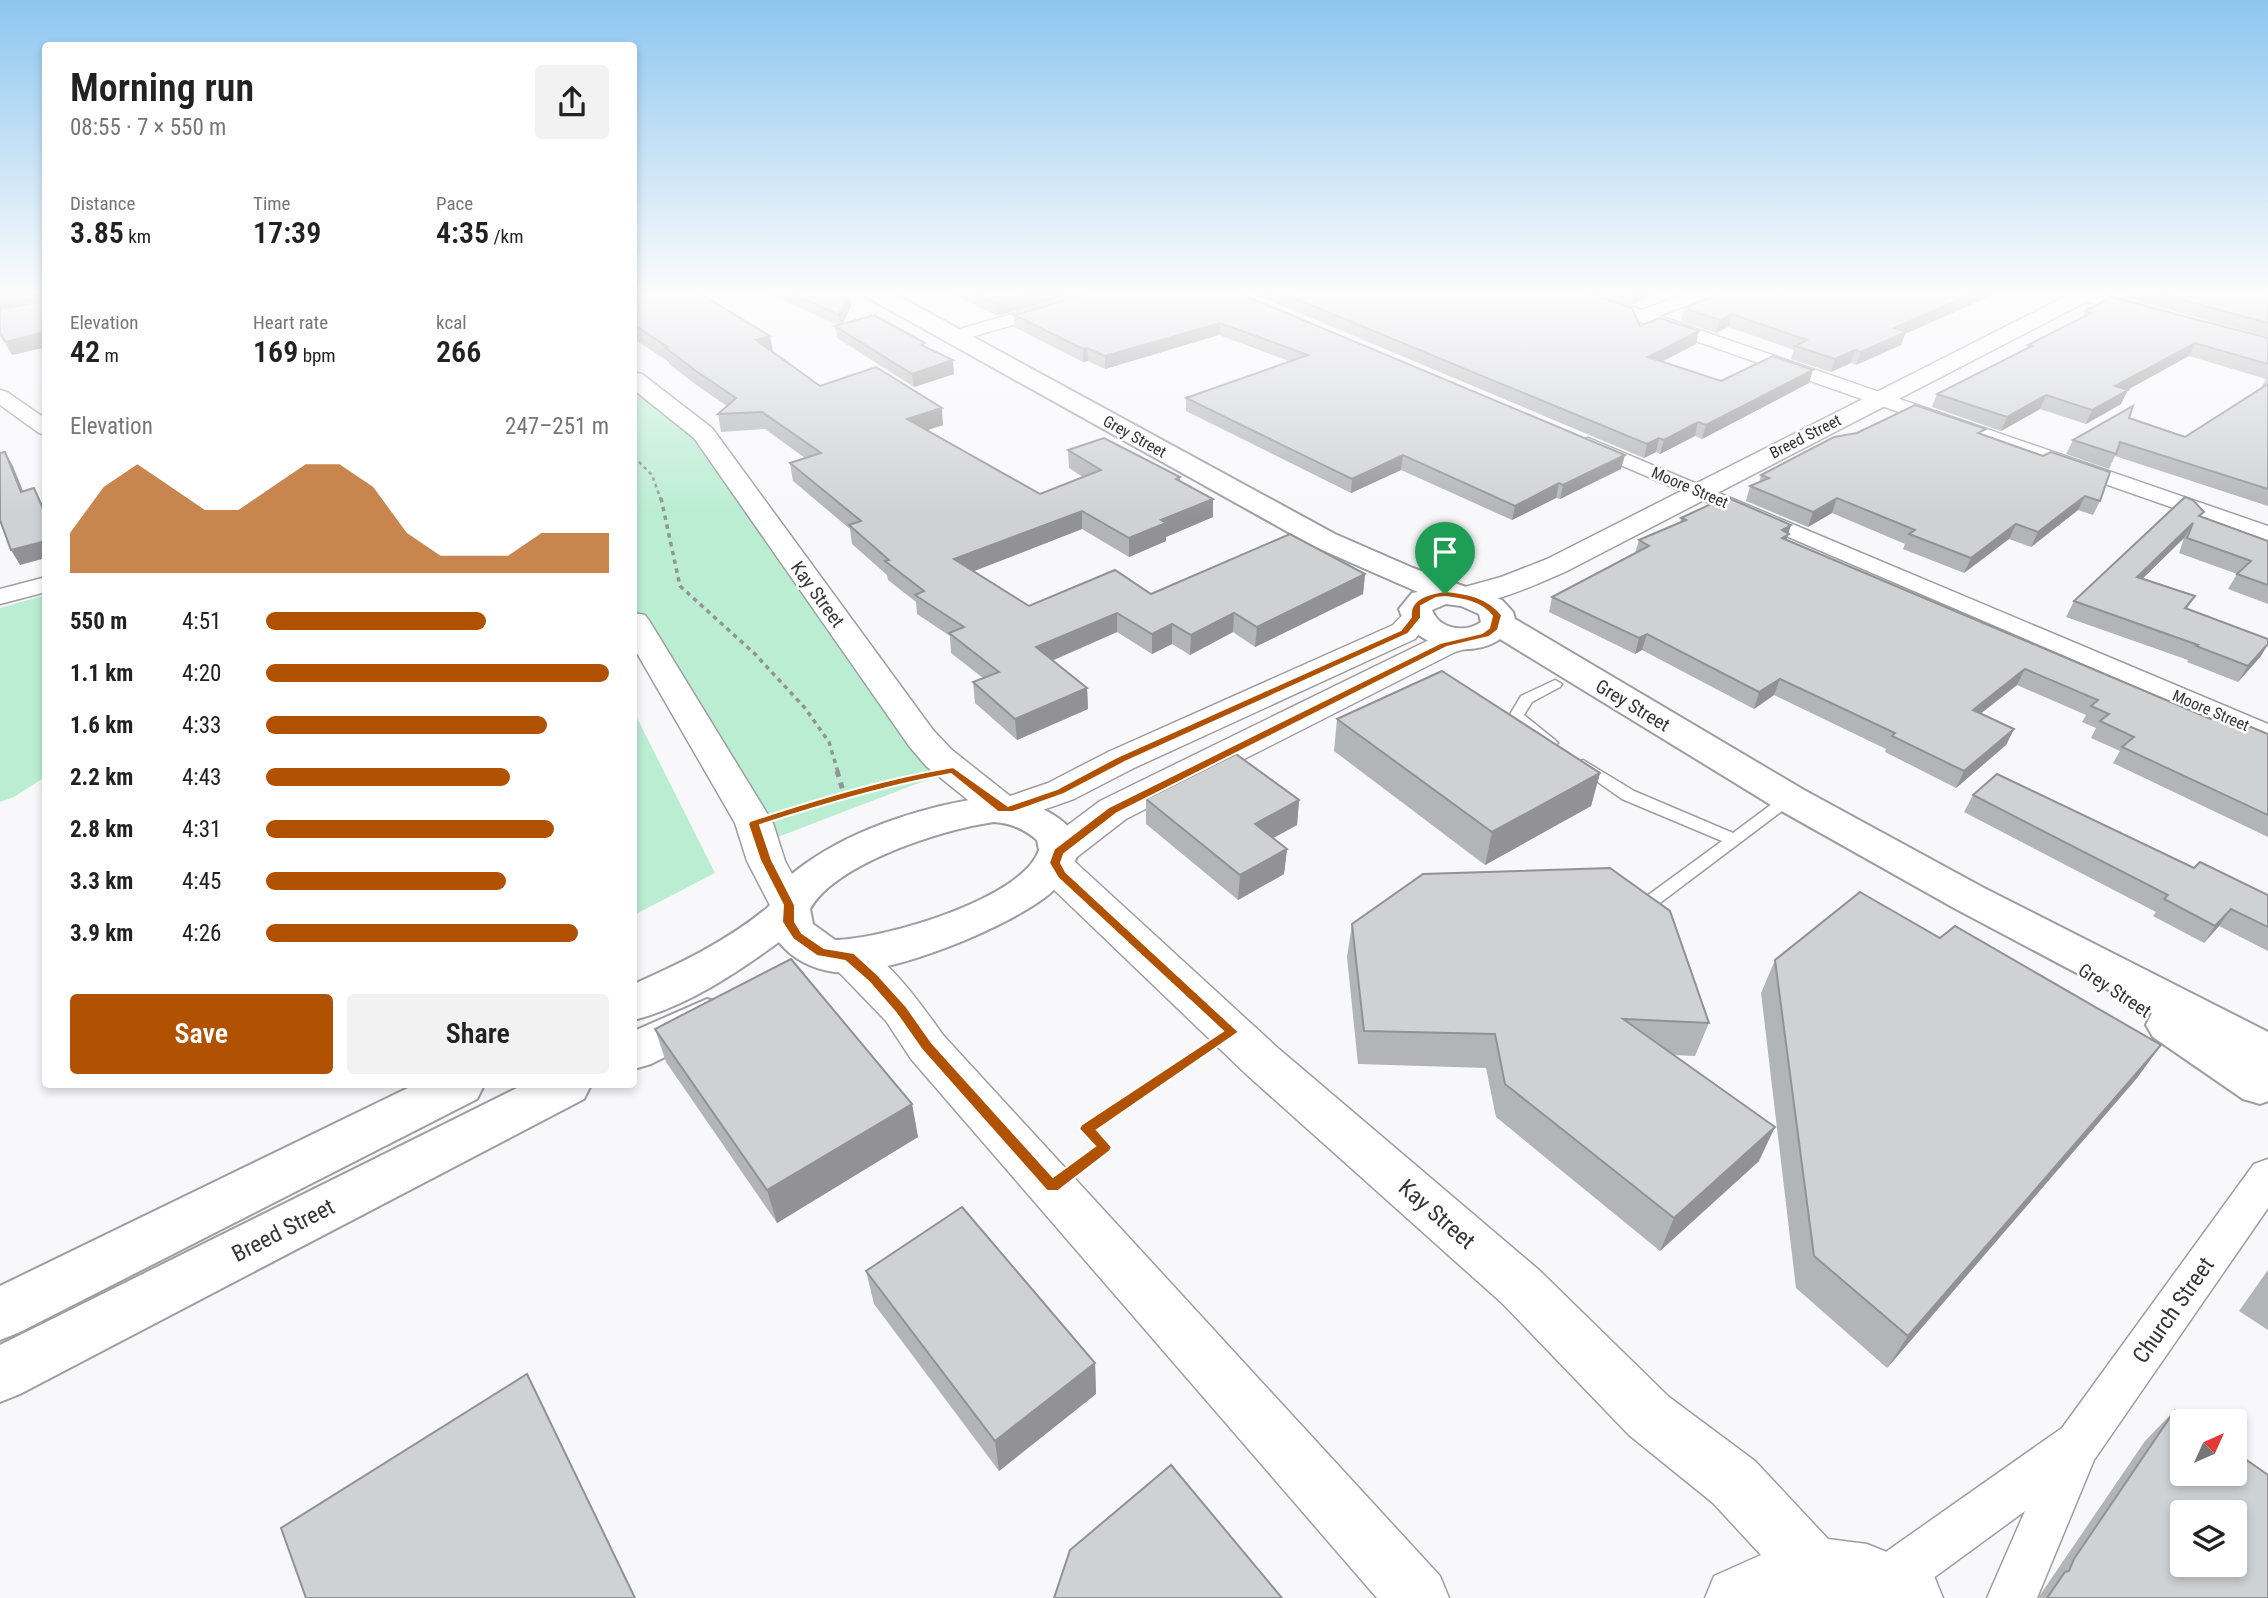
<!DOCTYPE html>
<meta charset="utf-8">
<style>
:root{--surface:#fff;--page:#f2f2f2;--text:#222;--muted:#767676;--accent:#b15203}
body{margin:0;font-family:"Roboto Condensed",sans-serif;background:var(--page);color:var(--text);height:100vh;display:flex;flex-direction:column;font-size:26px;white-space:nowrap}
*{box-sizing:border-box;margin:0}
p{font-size:23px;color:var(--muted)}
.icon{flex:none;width:38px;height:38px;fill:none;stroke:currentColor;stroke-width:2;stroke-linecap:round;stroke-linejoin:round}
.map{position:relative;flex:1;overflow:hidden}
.details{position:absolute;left:42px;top:42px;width:595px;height:1046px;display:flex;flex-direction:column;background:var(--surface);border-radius:7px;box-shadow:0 4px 10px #0003}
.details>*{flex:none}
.needle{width:46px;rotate:45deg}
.tools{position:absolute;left:2170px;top:1409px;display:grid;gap:14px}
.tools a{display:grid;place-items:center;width:77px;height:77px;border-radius:7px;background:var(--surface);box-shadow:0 4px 10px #0003;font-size:35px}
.pin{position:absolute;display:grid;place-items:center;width:60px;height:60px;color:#fff;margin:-72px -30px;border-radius:50% 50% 50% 0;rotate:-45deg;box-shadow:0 0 7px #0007}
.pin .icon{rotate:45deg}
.round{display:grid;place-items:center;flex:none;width:74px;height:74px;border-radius:7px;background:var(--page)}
.summary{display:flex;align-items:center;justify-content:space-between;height:119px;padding:0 28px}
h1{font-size:38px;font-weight:600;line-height:52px}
.figures{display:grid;grid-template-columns:repeat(3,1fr);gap:10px;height:119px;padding:7px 28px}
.figures div{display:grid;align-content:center}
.figures b{font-size:30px;font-weight:600}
.figures small{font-size:19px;font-weight:400}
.figures p{font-size:19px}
.chart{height:196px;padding:14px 28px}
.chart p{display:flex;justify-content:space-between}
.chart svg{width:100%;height:126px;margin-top:7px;fill:var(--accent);opacity:.7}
.button{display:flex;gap:14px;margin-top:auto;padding:14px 28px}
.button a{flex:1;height:80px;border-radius:7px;background:var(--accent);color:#fff;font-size:28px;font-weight:600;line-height:80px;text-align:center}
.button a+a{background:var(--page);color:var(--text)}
ul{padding:0 28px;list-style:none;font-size:23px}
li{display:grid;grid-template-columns:112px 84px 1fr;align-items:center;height:52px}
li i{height:18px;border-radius:9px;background:var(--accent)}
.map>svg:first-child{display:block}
</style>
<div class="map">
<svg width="2268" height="1598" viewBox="0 0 2268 1598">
<rect width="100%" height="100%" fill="#f8f8fb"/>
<g fill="#baedd2">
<polygon points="634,379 703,433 953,770 762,843 754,823 634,622"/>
<polygon points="45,595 45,777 14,797 0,802 0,608"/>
<polygon points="634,712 715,873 634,915"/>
</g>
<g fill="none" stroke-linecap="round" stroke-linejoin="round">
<g stroke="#9d9ea1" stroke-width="3">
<g id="service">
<polygon points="1555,680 1562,684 1560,687 1532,702 1524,715 1555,740 1558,743 1550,748 1545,746 1509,716 1521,696"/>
<polygon points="1583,760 1634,791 1733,833 1784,795 1790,794 1798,799 1648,912 1636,912 1633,908 1636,904 1722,841 1622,799 1578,768 1575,765"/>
</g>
</g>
<g stroke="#9d9ea1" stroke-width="3">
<g id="minor">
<polygon points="1092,291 1118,291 1116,295 961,340 955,341 946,336 949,332"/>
<polygon points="1562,291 1586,291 1642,310 1692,291 1715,291 1713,295 1659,316 2268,526 2268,541 1564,295"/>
<polygon points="2077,291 2087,291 2149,307 2152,311 2149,315 2143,316 2077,299 2074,295"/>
<polygon points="0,390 7,392 46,419 46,435 39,433 0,405"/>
<polygon points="1588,438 2268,724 2268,743 1581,448 1578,444 1581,440"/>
<polygon points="46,577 46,592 0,604 0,589"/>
<polygon points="2268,1159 2268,1208 2094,1460 2037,1598 1987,1598 2025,1511 1906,1598 1870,1598 1863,1581 1870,1563 2062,1428 2254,1164"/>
</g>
</g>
<g stroke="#9d9ea1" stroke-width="3">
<g id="tertiary">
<path d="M2076 291H2102L2099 295 1567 571C1539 583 1484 610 1454 602L1450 596 1454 590 1501 577 1547 559Z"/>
<path d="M634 372 642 374 712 428 933 730 952 750 1010 796 1048 783 1108 752 1393 625C1404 613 1410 607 1427 611L1432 618 1415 639 1134 768 1074 799 1009 822 989 817 926 766 909 746 694 438 634 390Z"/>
<polygon points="634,613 645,615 650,622 773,823 785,861 809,905 803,915 789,919 775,915 747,861 735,823 634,648"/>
<polygon points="1465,629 1476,632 1481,639 1476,646 1455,652 1126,819 1073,860 1279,1049 1539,1270 1669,1397 1755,1461 1828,1539 1867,1544 1911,1562 1934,1576 1943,1598 1705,1598 1714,1576 1761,1555 1713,1503 1629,1435 1503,1304 1247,1075 1048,884 1036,863 1044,843 1100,801 1433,638"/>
<path d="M849 941C885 952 921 1004 943 1035L1440 1576 1449 1598H1377L911 1059 886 1021 834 967 828 956 834 945Z"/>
</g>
</g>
<g stroke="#9d9ea1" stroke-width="4">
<g id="secondary">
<path d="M862 291H889L1335 534 1413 568 1502 600 1513 612 1515 619 1804 790 1984 888 2268 1032V1101L2260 1104 2243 1099 2153 1037 2146 1025 2152 1013 1954 908 1776 808 1500 639C1470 661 1410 646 1399 609L1412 593 1418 592 1313 546 865 296ZM1446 604 1461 606 1479 614 1481 622C1466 633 1439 630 1432 610Z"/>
<path d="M994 796C1046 802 1113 834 1055 889 1017 925 887 978 834 972 813 969 792 959 779 942 735 974 687 1006 634 1020V984C681 963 727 941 767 908 775 901 778 889 784 881 790 875 798 869 805 864 858 826 930 805 994 796ZM994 822C1011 823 1024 829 1037 840L1039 850C1023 899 883 939 835 940L813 924 810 909C836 863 943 829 994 822Z"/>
<polygon points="707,999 723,1004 730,1016 723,1028 651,1064 634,1069 634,1031"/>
<polygon points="414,1085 484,1085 477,1099 20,1332 0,1340 0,1286"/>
<polygon points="523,1085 591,1085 584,1099 20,1394 0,1402 0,1345"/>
</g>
</g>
<polyline stroke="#949496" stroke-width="2.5" stroke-dasharray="3.5 3.5" stroke-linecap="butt" points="634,457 652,475 661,500"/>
<polyline stroke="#949496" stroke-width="3.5" stroke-dasharray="4.5 4.5" stroke-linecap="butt" points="661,498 680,586 755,654 805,708 829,742 838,772"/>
<g stroke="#949496" stroke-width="5" stroke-dasharray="6 6" stroke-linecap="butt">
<polyline points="837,771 844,794"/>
<polyline points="785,813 844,794 914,777"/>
<polyline points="1088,1130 1201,1052"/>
</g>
<polyline stroke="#949496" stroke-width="6" stroke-dasharray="8 8" stroke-linecap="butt" points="1081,1165 1105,1147 1088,1128"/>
<use href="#service" fill="#fff" fill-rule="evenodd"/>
<use href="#minor" fill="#fff" fill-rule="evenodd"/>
<use href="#tertiary" fill="#fff" fill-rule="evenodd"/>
<use href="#secondary" fill="#fff" fill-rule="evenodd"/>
</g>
<g fill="#b3b4b5">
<polygon points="0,291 46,291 46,347 12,355 0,336 0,309 40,302 40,300 0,308"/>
<polygon points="634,291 773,352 820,386 943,425 928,430 1040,494 1083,477 1069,468 1068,450 1180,477 1180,481 1213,499 1213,517 1166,537 1166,541 1129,557 1082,529 974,571 1029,606 1365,574 1363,594 1255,647 1233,632 1190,655 1172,644 1152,654 1117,632 1052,661 1087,688 1088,709 1017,740 975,703 973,682 983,678 951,653 950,636 917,614 916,602 888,580 887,575 852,544 850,529 793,481 790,463 805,458 765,429 721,432 718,414 727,406 699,387 669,364 669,362 634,339"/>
<polygon points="763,291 844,291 849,294 851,306 843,324 925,347 954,374 914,387 837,338 835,326 837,325"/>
<polygon points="947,291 1083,291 997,316"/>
<polygon points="1234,291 1621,469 1560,499 1556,498 1512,520 1401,470 1351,493 1186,411 1186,398 1289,361 1219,335 1105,369 1088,361 1083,362 1014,327 1014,315"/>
<polygon points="1247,291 1582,291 1640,326 1696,344 1662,362 1721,381 1809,383 1702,439 1695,436 1660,454 1656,452 1644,458"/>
<polygon points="1593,291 1658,291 1633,304"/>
<polygon points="1727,291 1998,291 1997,293 1905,334 1901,345 1856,365 1851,363 1831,372 1791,359 1794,350 1728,327 1716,333 1681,321 1684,308"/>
<polygon points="2126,291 2260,291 2268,293 2268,337 2126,298 2129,292"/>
<polygon points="2085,311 2268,338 2268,506 2115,456 2109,469 2066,454 2073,440 2129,418 2185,437 2261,388 2266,379 2189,356 2127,390 2121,404 2086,424 2040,409 2001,431 1932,407 1937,394 2026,349 2028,345 2083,317"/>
<polygon points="1983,435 2100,501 2093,515 2078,510 2031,547 2009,539 1964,573 1903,549 1905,544 1832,513 1808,527 1746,501 1750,486 1759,483 1761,475"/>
<polygon points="2201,517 2268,541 2268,604 2228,589 2237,574 2179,553 2184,538 2143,578 2195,596 2187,609 2261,656 2238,682 2187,662 2188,660 2066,617 2074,601"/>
<polygon points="1681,518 1788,533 1787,540 2211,719 2268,734 2268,837 2113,763 2120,751 2091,738 2096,728 2082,722 2086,715 2017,685 1981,713 2014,729 2006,745 1956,788 1885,752 1886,749 1774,695 1754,709 1642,650 1635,654 1549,612 1552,597 1635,553 1639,540 1680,523"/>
<polygon points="1337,719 1600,773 1591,806 1485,865 1334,751"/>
<polygon points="1973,795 2194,868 2268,895 2268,951 2219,926 2204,943 2153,916 2156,912 1964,812"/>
<polygon points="1146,799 1299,800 1297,825 1273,838 1287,849 1284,874 1238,900 1146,824"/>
<polygon points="1352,924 1709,1023 1695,1056 1673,1055 1759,1161 1660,1251 1496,1117 1486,1068 1358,1064 1347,957"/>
<polygon points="1940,938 2161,1045 2137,1078 1887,1368 1796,1288 1761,993 1775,960"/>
<polygon points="655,1029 912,1104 918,1137 777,1223 666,1062"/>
<polygon points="2268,1270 2268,1330 2239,1311"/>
<polygon points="866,1271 1095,1363 1096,1394 999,1471 874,1304"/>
<polygon points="2175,1410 2268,1598 2038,1598 2145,1441"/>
</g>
<g fill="#929294">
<polygon points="20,291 41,291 46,299 0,308 0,295"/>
<polygon points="1039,291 1083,291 997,316 996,303"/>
<polygon points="1637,291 1658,291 1633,304 1636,292"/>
<polygon points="1979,291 1998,291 1997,293 1905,334 1901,345 1856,365 1861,352 1894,328"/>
<polygon points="849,294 851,306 841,327 839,315"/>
<polygon points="1732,314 1728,327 1716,333 1720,320"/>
<polygon points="1220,323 1219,335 1105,369 1105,356"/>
<polygon points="1699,331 1696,344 1645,370 1648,357"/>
<polygon points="41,333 46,341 46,347 12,355 6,342"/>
<polygon points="770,336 773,352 756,340"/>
<polygon points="2195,343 2189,356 2109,400 2115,386"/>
<polygon points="1087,348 1088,361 1083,362 1083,349"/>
<polygon points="1855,350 1851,363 1831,372 1835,359"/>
<polygon points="953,360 954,374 914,387 912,374"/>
<polygon points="1813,370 1809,383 1702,439 1706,425"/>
<polygon points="2128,390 2121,404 2086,424 2092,410"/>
<polygon points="2046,395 2040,409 2001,431 2007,417"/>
<polygon points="942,408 943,425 909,436 907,419"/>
<polygon points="1698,422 1695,436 1660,454 1664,440"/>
<polygon points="1659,438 1656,452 1644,458 1647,444"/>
<polygon points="5,452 13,466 29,506 21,492"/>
<polygon points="1403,455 1401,470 1351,493 1352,479"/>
<polygon points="1625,455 1621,469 1560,499 1563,485"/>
<polygon points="1559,483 1556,498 1512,520 1515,506"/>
<polygon points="34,488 46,511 46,516"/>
<polygon points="2085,496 2078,510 2031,547 2038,532"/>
<polygon points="1837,498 1832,513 1808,527 1813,512"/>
<polygon points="1213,499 1213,517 1166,537 1166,541 1129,557 1129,538 1161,520"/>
<polygon points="1082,511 1082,529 956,578 954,559"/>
<polygon points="2193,523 2184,538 2129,592 2137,577"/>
<polygon points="2016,524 2009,539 1964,573 1971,558"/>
<polygon points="1791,525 1784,548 1776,553 1782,530"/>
<polygon points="46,541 46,558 20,565 11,550"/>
<polygon points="1365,574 1363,594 1255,647 1257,627"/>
<polygon points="1117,613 1117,632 1037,667 1036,647"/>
<polygon points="1234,613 1233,632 1190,655 1191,635"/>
<polygon points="1172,624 1172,644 1152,654 1152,634"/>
<polygon points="1647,634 1642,650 1635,654 1639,638"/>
<polygon points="2268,644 2261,656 2238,682 2248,666"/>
<polygon points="2025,669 2017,685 1965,726 1973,710"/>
<polygon points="1780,679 1774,695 1754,709 1759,692"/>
<polygon points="1087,688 1088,709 1017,740 1015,719"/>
<polygon points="2014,729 2006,745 1956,788 1964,771"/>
<polygon points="1600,773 1591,806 1485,865 1492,832"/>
<polygon points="1299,800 1297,825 1253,849 1255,824"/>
<polygon points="1287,849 1284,874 1238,900 1240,875"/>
<polygon points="2231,909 2219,926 2204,943 2215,926"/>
<polygon points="2161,1045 2137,1078 1887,1368 1908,1336"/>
<polygon points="912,1104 918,1137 777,1223 767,1190"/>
<polygon points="1775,1127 1759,1161 1660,1251 1674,1218"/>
<polygon points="1095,1363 1096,1394 999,1471 995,1441"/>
</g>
<g fill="#d0d1d3" stroke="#929294" stroke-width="2" fill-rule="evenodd">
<polygon points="0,291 20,291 0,295"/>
<polygon points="42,291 46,291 46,339 41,333 6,342 0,333 0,309 40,302"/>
<polygon points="634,291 696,291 770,336 756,340 820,386 876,367 942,408 907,419 1040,494 1101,470 1068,450 1104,438 1180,477 1176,479 1213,499 1161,520 1166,523 1129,538 1082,511 954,559 1029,606 1115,570 1151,594 1290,534 1365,574 1257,627 1234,613 1191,635 1172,624 1152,634 1117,613 1036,647 1087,688 1015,719 973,682 999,672 949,633 964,627 915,595 924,591 885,561 889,560 849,525 861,521 790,463 821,453 762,412 718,414 736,398 696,371 666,348 668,347 634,325"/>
<polygon points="788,291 844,291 849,294 839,315"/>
<polygon points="971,291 1039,291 996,303"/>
<polygon points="1097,291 1234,291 1625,455 1563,485 1559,483 1515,506 1403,455 1352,479 1186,398 1308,355 1220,323 1105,356 1087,348 1083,349 1014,315"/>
<polygon points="1277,291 1582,291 1632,308 1640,326 1660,318 1699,331 1648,357 1721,381 1773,356 1813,370 1706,425 1698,422 1664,440 1659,438 1647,444"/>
<polygon points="1727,291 1979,291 1894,328 1906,332 1861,352 1855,350 1835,359 1795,346 1807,340 1732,314 1720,320 1684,308"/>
<polygon points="2149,291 2260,291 2268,293 2268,323"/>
<polygon points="2111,297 2268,338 2268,364 2195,343 2115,386 2128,390 2092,410 2046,395 2007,417 1937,394 2032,346 2028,345 2091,313 2085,311"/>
<polygon points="874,315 925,343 921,345 953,360 912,374 835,326"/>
<polygon points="2268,384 2268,489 2120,442 2116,454 2073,440 2133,406 2129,418 2185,437"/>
<polygon points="1915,405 1986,429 1978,433 2043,456 2051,452 2110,472 2100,501 2085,496 2038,532 2016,524 1971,558 1909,534 1915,530 1837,498 1813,512 1750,486 1769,478 1761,475 1834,437 1857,433"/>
<polygon points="5,452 21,492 34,488 46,516 46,541 11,550 0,520 0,453"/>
<polygon points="1726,497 1791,525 1782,530 1789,534 1782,538 2211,719 2217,713 2268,734 2268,815 2122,747 2134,737 2100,721 2109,714 2091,706 2098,700 2025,669 1973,710 2014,729 1964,771 1892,736 1895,733 1780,679 1759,692 1647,634 1639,638 1552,597 1649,546 1639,540 1686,520 1681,518"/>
<polygon points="2185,497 2193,500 2204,512 2199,516 2268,541 2268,585 2237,574 2251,561 2187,538 2193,523 2137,577 2195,596 2185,608 2268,639 2268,644 2248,666 2196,646 2198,645 2074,601"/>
<polygon points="1442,671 1600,773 1492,832 1337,719"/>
<polygon points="1236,754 1299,800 1255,824 1287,849 1240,875 1146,799"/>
<polygon points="1997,774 2194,868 2200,862 2268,895 2268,927 2231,909 2215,926 2164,899 2168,895 1973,795"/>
<polygon points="1610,868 1670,911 1709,1023 1623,1019 1775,1127 1674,1218 1505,1084 1495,1034 1364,1031 1352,924 1423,874"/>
<polygon points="1860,892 1940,938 1955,926 2161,1045 1908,1336 1814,1256 1775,960"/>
<polygon points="791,959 912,1104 767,1190 655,1029"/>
<polygon points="962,1207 1095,1363 995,1441 866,1271"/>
<polygon points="527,1374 635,1598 306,1598 281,1528"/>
<path d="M2175 1410 2191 1421H2182V1474H2235V1452L2268 1475V1598H2047L2065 1572 2069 1571 2074 1559ZM2182 1512H2235V1564H2182Z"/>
<polygon points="1171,1465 1282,1598 1054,1598 1070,1550"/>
</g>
<linearGradient id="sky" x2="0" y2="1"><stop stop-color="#8dc6f0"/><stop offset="0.57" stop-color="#fcfcfd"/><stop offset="1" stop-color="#fcfcfd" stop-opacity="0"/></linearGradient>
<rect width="2268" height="515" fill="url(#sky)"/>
<path fill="#b15203" stroke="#fff" stroke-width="2" fill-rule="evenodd" d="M1445 591C1467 593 1488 597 1502 615L1498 630 1489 637 1447 647 1117 813 1064 854 1061 863 1066 872 1239 1032 1097 1130 1112 1147 1110 1151 1058 1191H1047L922 1050 896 1013 869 982 845 961 817 956 793 939 782 922 783 905 760 860 748 824 750 821C817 799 883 779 953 767L1008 806 1057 789 1117 757 1401 630 1411 617C1408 599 1430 593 1445 591ZM1445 597C1462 599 1481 602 1492 616L1489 628 1482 633 1440 643 1109 807 1054 849 1049 863 1058 878 1223 1031 1081 1125 1079 1129 1095 1146 1053 1177 932 1043 906 1006 878 975 854 953 824 948 802 933 795 922V905L772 860 760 825C824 804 885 786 951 774L998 812H1013L1064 794 1125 762 1408 634 1421 618V606L1436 598Z"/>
<g text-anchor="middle" stroke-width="5" stroke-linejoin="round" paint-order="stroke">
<g font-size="16" fill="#363637" stroke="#fff">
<text transform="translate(1135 436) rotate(29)" y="6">Grey Street</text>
<text transform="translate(1805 436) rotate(-27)" y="6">Breed Street</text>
<text transform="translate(1690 487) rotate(23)" y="6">Moore Street</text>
<text transform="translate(2211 710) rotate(23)" y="6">Moore Street</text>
</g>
<g font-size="19" fill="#363637" stroke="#fff">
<text transform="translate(818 594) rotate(54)" y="7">Kay Street</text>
<text transform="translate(1633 705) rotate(31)" y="7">Grey Street</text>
<text transform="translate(2115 990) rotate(33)" y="7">Grey Street</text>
</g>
<g font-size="23" fill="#363637" stroke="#fff">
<text transform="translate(1437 1214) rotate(41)" y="8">Kay Street</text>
<text transform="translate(283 1230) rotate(-27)" y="8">Breed Street</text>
<text transform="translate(2173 1310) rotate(-55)" y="8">Church Street</text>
</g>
</g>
</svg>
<div class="tools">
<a><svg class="needle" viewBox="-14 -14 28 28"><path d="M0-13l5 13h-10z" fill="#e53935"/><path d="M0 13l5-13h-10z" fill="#767676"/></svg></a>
<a><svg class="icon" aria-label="layers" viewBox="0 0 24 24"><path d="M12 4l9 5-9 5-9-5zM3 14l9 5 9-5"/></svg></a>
</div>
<div class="pin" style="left:1445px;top:594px;background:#1e9e55"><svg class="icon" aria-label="arrive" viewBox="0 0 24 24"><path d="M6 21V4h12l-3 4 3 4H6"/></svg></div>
<section class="details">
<div class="summary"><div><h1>Morning run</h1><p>08:55 · 7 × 550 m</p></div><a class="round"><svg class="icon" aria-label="share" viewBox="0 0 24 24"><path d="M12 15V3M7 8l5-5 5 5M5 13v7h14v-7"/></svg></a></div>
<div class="figures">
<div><p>Distance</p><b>3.85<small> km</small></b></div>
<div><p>Time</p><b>17:39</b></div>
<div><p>Pace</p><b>4:35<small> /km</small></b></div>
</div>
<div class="figures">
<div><p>Elevation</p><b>42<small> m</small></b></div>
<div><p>Heart rate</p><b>169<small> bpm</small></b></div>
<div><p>kcal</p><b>266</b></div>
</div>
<div class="chart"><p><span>Elevation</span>247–251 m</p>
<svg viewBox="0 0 160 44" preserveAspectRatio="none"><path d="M0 44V30L10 14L20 6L30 14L40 22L50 22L60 14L70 6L80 6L90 14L100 30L110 38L120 38L130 38L140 30L150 30L160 30V44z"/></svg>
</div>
<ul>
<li><b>550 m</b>4:51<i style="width:64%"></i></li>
<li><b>1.1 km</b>4:20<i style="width:100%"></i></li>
<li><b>1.6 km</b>4:33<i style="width:82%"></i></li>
<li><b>2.2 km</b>4:43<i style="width:71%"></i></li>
<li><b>2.8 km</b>4:31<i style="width:84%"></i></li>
<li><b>3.3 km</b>4:45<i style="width:70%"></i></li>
<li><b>3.9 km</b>4:26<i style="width:91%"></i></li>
</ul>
<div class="button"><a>Save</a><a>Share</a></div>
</section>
</div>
